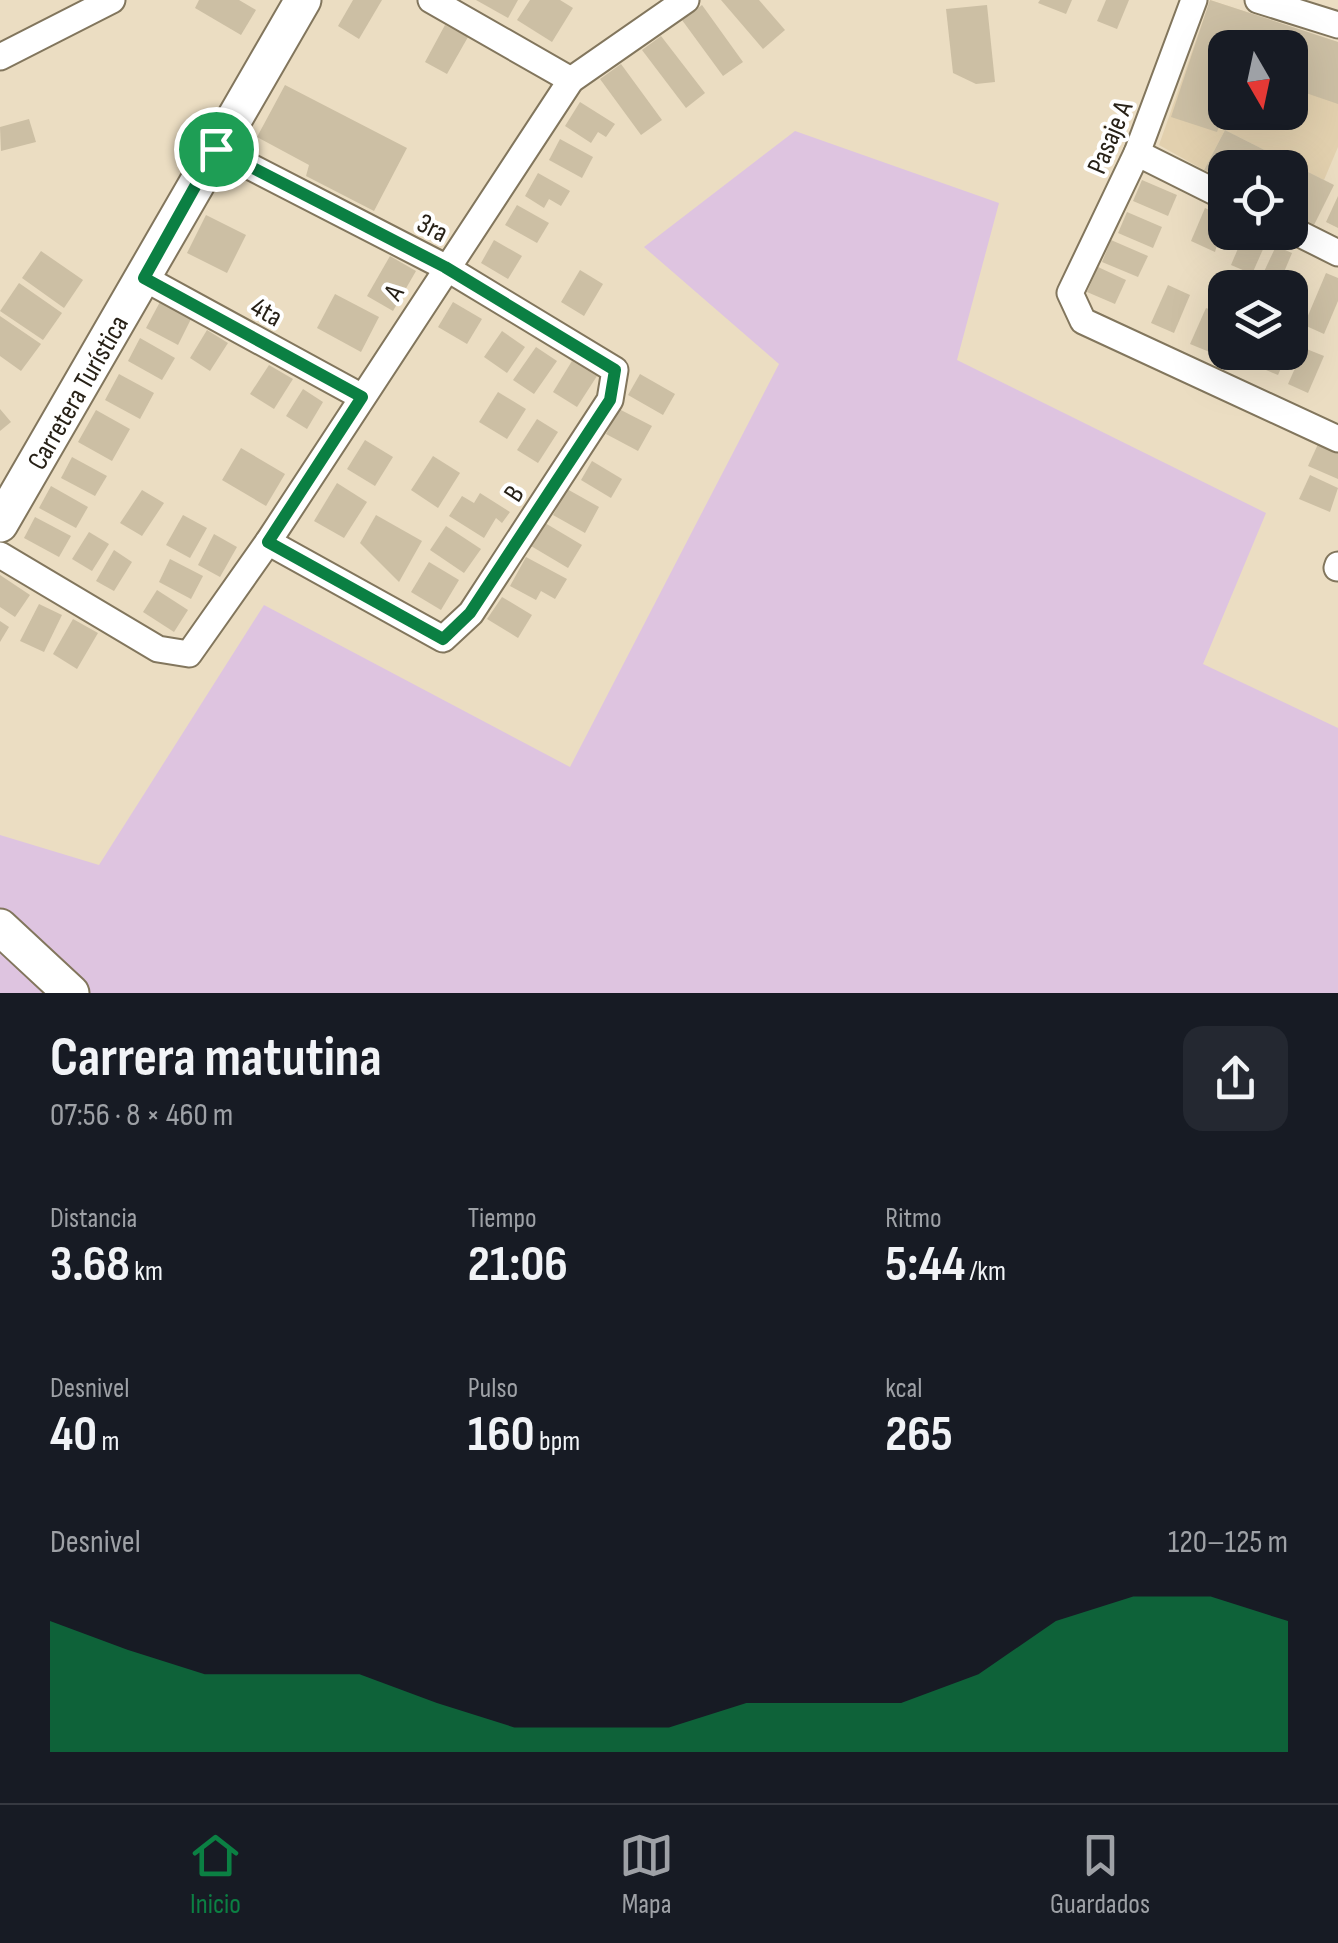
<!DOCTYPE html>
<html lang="es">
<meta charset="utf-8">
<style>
:root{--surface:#171b24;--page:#242831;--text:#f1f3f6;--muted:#9ea1a6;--line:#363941;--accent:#0b8043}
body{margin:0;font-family:"Sofia Sans Condensed",sans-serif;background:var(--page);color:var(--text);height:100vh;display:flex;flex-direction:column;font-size:38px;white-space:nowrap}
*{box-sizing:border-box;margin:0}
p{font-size:32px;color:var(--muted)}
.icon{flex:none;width:55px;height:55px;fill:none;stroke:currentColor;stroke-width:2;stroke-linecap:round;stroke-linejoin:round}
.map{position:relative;height:993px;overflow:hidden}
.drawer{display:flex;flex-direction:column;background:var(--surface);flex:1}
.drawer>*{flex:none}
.needle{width:65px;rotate:171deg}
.buttons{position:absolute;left:1208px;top:30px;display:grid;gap:20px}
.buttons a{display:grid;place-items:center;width:100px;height:100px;border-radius:20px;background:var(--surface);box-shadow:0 10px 40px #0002;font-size:50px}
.pin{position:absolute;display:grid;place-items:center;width:85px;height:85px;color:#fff;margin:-42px;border:5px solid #fff;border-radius:50%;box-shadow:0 2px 10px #0007}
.round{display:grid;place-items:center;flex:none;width:105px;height:105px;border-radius:20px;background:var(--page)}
.head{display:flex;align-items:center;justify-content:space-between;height:170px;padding:0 50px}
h1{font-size:55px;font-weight:700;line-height:75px}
.figures{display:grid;grid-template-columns:repeat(3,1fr);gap:15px;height:170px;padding:10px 50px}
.figures div{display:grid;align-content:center}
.figures b{font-size:50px;font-weight:700}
.figures small{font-size:28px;font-weight:400}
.figures p{font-size:28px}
.chart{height:280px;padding:20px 50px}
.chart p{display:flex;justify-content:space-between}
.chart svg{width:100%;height:180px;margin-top:10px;fill:var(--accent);opacity:.7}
.tab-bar{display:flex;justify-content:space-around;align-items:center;height:140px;border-top:2px solid var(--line);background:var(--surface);font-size:28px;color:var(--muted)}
.tab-bar a{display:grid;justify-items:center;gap:5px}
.tab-bar .selected{color:var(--accent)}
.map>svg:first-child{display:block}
</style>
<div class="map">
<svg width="1338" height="993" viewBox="0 0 1338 993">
<rect width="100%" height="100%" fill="#ebddc2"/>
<path fill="#e2d0ae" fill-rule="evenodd" d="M1210 0 1338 42V147L1324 180 1225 130 1204 170 1159 145ZM1225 48H1290V112H1225Z"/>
<polygon fill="#dec4e0" points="795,131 999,203 957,360 1266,513 1203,664 1338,728 1338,993 0,993 0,835 99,865 264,605 570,767 779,364 644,247"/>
<g fill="#ccbfa4">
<polygon points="199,0 239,0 256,10 241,35 195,8"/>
<polygon points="353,0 382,0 359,39 338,26"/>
<polygon points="476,0 518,0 508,18"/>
<polygon points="530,0 560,0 573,8 552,42 517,20"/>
<polygon points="721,0 759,0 785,30 763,49"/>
<polygon points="1040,0 1072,0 1066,14 1038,3"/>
<polygon points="1106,0 1129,0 1117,29 1097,21"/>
<polygon points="1210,0 1338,42 1338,104 1300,91 1298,98 1290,95 1290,48 1225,48 1225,110 1217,132 1171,117"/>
<polygon points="702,5 743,62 723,76 682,20"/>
<polygon points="987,5 995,82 976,84 953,73 946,9"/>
<polygon points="445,25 468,37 447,74 425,62"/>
<polygon points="661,36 705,93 686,108 642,50"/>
<polygon points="621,64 662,120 641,135 600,79"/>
<polygon points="285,85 407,148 374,211 306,176 309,165 257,137"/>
<polygon points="580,102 615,124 606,137 598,132 591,143 565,126"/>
<polygon points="29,119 36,142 1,151 0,127"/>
<polygon points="1225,130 1334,185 1314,225 1290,213 1290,168 1225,168 1225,180 1204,170"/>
<polygon points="560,139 593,157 582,178 549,160"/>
<polygon points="538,173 570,191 561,206 549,199 544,208 525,196"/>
<polygon points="1142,180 1177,195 1168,216 1133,201"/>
<polygon points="1338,196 1338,228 1326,222"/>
<polygon points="517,205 549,223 537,243 505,225"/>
<polygon points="1205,208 1225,217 1215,252 1191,241"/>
<polygon points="1127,212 1162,227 1153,248 1118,233"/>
<polygon points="206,215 246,235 227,273 187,253"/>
<polygon points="1245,232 1268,238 1252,274 1231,265"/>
<polygon points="494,240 522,256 508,279 481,263"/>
<polygon points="1111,240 1148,256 1138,277 1102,262"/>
<polygon points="1276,246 1292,253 1279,284 1262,276"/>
<polygon points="41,251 83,280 64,308 22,278"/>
<polygon points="390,256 416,271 393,311 367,296"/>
<polygon points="1098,267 1126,280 1115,304 1087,292"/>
<polygon points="580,270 603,284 584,316 561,302"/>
<polygon points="1326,273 1338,278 1338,301 1324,334 1304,325"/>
<polygon points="19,283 62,313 43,340 0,311"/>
<polygon points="1168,285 1190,295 1174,333 1151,323"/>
<polygon points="335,294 379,317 361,352 317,328"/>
<polygon points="161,300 192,317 178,345 146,328"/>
<polygon points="453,302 482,319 467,344 438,327"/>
<polygon points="1206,308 1225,316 1212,353 1190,344"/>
<polygon points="0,316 41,344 21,371 0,356"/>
<polygon points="207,330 228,343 210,371 190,358"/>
<polygon points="502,331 525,347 507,373 484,357"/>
<polygon points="140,338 175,358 162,380 128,361"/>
<polygon points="536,347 557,361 534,394 513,380"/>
<polygon points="1304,348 1324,356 1308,393 1288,384"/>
<polygon points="1216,352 1250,352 1245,365"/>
<polygon points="1259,352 1288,352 1278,375 1254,365"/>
<polygon points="572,361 597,376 577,407 553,392"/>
<polygon points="269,365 293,379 274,409 250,394"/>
<polygon points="119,374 154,393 140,419 105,400"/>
<polygon points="640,374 675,394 663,415 628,395"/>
<polygon points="303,389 323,402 307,429 286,416"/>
<polygon points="498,392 526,409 507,439 479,422"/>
<polygon points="0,409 11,422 0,431"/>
<polygon points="619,409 652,426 638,451 606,434"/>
<polygon points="96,410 130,429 112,461 78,442"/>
<polygon points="537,419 558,432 538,463 517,450"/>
<polygon points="365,440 393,457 375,486 347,469"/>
<polygon points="1319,442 1338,451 1338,479 1308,466"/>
<polygon points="241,448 285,474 266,506 222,480"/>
<polygon points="433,456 460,473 438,508 411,490"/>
<polygon points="72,457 107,476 95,496 61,478"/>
<polygon points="592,461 622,479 611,498 581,480"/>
<polygon points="1310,475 1338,488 1330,512 1299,499"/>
<polygon points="337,483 367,502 344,538 314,521"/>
<polygon points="51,486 88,507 76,528 39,508"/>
<polygon points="567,489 599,507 585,533 553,515"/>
<polygon points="142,490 164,503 142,536 120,523"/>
<polygon points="480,493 510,512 502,523 496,518 484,538 449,516 462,496 474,503"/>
<polygon points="183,515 207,528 190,558 166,545"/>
<polygon points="376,515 422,541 399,582 360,543"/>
<polygon points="35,517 71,536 59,557 24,538"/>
<polygon points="545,523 582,545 568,568 531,546"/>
<polygon points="446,526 481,549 464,573 430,550"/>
<polygon points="89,532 109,544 92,571 72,559"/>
<polygon points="214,534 237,547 220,577 198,565"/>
<polygon points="114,550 132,562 114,591 96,581"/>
<polygon points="526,557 567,579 555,599 541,591 536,600 510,586"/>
<polygon points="170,559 203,576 191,599 159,582"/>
<polygon points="429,562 459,580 441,610 411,592"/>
<polygon points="0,575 30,595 15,617 0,607"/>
<polygon points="157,590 188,610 174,632 143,612"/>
<polygon points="502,597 532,615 518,638 487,619"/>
<polygon points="39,604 62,615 44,652 20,641"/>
<polygon points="73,619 98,633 77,669 53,654"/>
<polygon points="0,621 9,627 0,642"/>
</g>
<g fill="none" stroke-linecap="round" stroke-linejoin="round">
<g stroke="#82765d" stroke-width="29">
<g id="street">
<polyline points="431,0 571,80"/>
<polyline points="1194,0 1137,153 1070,293 1083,321 1338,439"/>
<polyline points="1258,0 1338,25"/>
<polyline points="0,57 112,0"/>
<polyline points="216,149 445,267 615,370 610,400 471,613 443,639 268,542"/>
<polyline points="1137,153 1225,197"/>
<polyline points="1290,229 1338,253"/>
<polyline points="144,278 362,397"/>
<polyline points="0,555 158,649 189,654 268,542 571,80 686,0"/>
<polyline points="1337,568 1338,565"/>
</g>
</g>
<g stroke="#82765d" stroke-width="39">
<g id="secondary">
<polyline points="0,524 303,0"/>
<polyline points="0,927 71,993"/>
</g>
</g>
<use href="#street" stroke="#fff" stroke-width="25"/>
<use href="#secondary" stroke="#fff" stroke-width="35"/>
</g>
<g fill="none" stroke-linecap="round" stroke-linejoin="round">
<g stroke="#fff" stroke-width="20">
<polygon id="route" points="216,149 445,267 615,370 610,400 470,613 443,639 268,542 362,397 144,278"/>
</g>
<use href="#route" stroke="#0b8043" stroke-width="12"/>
</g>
<g text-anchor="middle" stroke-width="8" stroke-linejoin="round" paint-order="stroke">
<g font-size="28" fill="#272117" stroke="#fff">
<text transform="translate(1109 137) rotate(-67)" y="10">Pasaje A</text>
<text transform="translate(433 227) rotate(27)" y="10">3ra</text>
<text transform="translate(393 292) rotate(-58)" y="10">A</text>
<text transform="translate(267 311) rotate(29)" y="10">4ta</text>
<text transform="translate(77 392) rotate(-60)" y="10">Carretera Turística</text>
<text transform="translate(513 493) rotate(-57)" y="10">B</text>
</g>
</g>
</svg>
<div class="buttons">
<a><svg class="needle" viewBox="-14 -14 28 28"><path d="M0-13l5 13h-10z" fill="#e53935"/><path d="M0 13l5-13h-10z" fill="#9ea1a6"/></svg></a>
<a><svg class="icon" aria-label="locate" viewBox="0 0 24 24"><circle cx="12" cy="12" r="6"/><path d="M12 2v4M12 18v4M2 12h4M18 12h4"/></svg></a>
<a><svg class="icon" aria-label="layers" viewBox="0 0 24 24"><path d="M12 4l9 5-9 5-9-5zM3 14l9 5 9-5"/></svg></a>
</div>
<div class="pin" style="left:216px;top:149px;background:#1e9e55"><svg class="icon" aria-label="arrive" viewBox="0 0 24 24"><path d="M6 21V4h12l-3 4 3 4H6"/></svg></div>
</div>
<section class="drawer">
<div class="head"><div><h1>Carrera matutina</h1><p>07:56 · 8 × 460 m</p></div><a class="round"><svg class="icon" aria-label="share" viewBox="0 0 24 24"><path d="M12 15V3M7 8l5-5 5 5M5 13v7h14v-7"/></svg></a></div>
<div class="figures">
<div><p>Distancia</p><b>3.68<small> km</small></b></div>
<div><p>Tiempo</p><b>21:06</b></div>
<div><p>Ritmo</p><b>5:44<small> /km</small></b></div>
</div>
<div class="figures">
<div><p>Desnivel</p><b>40<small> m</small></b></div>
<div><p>Pulso</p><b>160<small> bpm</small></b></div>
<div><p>kcal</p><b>265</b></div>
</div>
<div class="chart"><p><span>Desnivel</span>120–125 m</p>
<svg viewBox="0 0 160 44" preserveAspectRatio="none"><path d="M0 44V12L10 19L20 25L30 25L40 25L50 32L60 38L70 38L80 38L90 32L100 32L110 32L120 25L130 12L140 6L150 6L160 12V44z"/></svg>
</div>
</section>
<nav class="tab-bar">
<a class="selected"><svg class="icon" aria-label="home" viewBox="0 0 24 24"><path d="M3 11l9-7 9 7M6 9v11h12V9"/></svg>Inicio</a>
<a><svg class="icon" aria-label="map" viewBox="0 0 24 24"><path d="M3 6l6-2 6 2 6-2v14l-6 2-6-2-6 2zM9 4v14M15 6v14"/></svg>Mapa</a>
<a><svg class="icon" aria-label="saved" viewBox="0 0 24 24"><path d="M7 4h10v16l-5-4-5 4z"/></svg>Guardados</a>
</nav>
